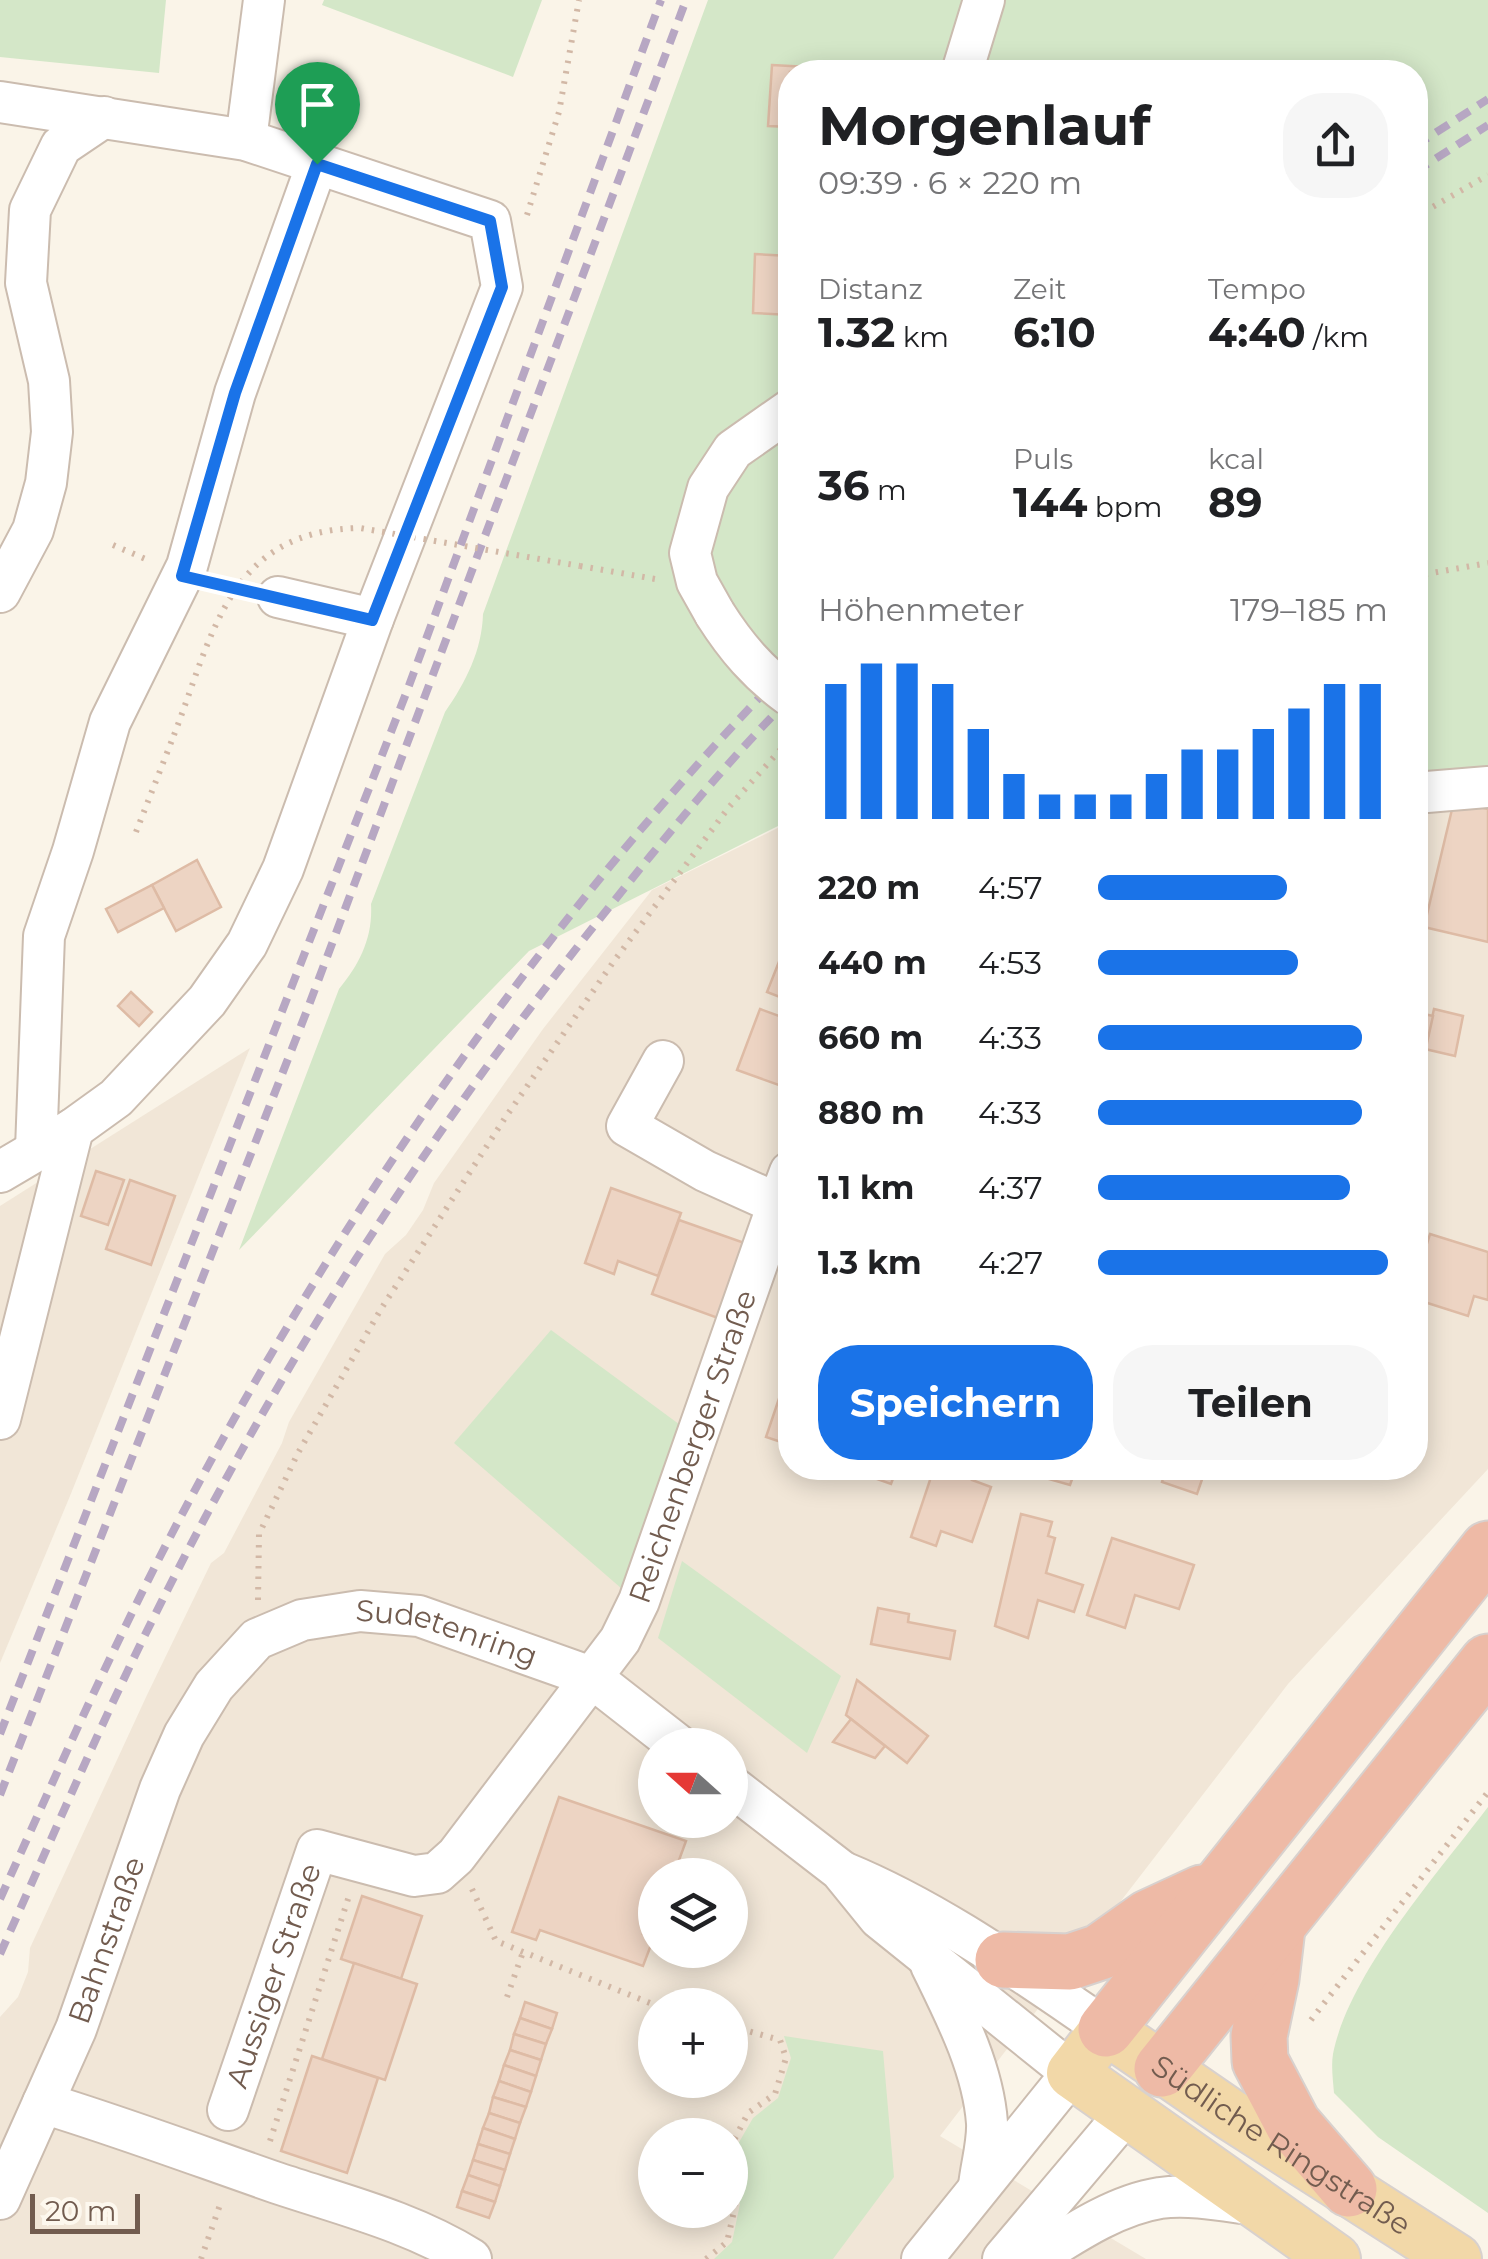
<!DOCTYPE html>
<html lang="de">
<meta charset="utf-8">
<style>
:root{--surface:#fff;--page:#f6f6f6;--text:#202124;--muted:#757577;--accent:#1a73e8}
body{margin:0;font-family:Montserrat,sans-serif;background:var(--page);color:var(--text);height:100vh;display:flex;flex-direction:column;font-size:38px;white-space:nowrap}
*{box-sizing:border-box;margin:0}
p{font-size:32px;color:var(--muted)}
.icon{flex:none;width:55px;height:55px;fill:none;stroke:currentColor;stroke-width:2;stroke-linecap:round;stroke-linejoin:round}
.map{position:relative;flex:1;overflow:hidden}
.panel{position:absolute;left:778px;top:60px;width:650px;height:1420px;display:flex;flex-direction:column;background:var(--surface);border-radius:40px;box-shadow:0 5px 25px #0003}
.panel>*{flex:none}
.needle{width:65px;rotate:291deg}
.fabs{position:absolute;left:638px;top:1728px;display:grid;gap:20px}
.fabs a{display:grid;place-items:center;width:110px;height:110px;border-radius:50%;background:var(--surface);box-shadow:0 5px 25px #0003;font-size:50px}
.scale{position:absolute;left:30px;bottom:25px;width:110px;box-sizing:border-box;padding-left:10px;border:5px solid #725c4f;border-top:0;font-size:28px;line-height:35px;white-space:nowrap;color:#725c4f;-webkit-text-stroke:8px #fdf8ee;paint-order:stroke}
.pin{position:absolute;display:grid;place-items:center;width:85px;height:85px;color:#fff;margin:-102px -42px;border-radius:50% 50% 50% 0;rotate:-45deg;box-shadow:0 0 10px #0007}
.pin .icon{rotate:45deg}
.round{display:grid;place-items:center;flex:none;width:105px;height:105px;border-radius:40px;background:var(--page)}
.summary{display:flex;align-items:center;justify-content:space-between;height:170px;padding:0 40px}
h1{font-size:55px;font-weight:700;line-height:75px}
.metrics{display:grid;grid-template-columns:repeat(3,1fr);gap:15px;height:170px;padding:10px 40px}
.metrics div{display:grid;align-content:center}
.metrics b{font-size:42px;font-weight:700}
.metrics small{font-size:28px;font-weight:400}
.metrics p{font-size:28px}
.chart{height:280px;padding:20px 40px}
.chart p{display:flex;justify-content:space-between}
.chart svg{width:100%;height:180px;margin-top:10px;stroke:var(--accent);stroke-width:6}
.action{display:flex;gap:20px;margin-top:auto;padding:20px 40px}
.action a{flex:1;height:115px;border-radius:40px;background:var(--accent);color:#fff;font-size:40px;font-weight:700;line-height:115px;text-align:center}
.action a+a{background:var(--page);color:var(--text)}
ul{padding:0 40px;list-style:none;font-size:32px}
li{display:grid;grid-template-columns:160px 120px 1fr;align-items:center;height:75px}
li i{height:25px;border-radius:12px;background:var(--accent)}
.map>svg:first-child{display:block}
</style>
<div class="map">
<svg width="1488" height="2259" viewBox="0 0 1488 2259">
<rect width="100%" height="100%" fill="#faf4e8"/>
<g fill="#f1e6d7" fill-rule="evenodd">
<path d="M1488 769V1469L1288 1684 940 2136 1146 2259H0V2017L18 1997 28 1972 30 1948 147 1695 211 1563 224 1553 282 1443 289 1422 385 1254 406 1235 423 1210 434 1183 543 1029 652 890 790 822V1468H1415V784ZM655 1745H730V1820H655ZM655 1875H730V1950H655ZM655 2005H730V2080H655ZM655 2135H730V2210H655Z"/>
<polygon points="250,1048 70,1496 0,1663 0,1206"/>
</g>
<g fill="#d4e7c8">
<polygon points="0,0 166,0 159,73 0,57"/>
<polygon points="324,0 542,0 513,77 322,5"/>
<path d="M708 0H1488V765L1415 780V72H790V820L529 951 239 1250 339 989C360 964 373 937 371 904L445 712C466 682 482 650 483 614Z"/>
<polygon points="551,1330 687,1430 629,1595 454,1443"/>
<polygon points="682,1561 841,1676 807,1753 658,1638"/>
<path d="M1488 1807V2213L1378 2137 1334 2093C1333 2080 1331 2066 1333 2054 1349 1973 1438 1873 1488 1807Z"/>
<polygon points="784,2036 883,2051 894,2177 833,2259 714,2259 732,2242 740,2204 732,2182 738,2144 753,2118 778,2098 791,2058"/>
</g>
<g fill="#edd4c3" stroke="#debba5" stroke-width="2.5">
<polygon points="772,65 826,68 826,72 790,72 790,127 768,126"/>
<polygon points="755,254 790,256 790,315 753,313"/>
<polygon points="1454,801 1488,809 1488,942 1424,927"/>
<polygon points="197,860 221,907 176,931 152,885"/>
<polygon points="152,885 164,908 118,932 106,909"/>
<polygon points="786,944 790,945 790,1001 767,992"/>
<polygon points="131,992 152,1012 139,1026 118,1006"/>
<polygon points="760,1009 790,1020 790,1089 737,1070"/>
<polygon points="1434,1009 1463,1016 1455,1056 1425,1049"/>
<polygon points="1415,1012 1433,1016 1427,1043 1415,1040"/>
<polygon points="96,1171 124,1180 108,1225 81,1216"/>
<polygon points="130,1180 175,1196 151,1265 106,1249"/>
<polygon points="611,1188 681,1213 658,1276 618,1261 614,1274 585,1263"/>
<polygon points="679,1220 753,1246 726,1321 652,1294"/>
<polygon points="1430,1234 1488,1252 1488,1300 1474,1296 1468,1316 1415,1299 1415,1281"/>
<polygon points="789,1369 790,1369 790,1445 766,1437"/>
<polygon points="846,1468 897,1468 891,1484"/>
<polygon points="934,1468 976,1468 972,1480 991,1487 972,1542 941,1531 936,1546 911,1537"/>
<polygon points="1033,1468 1076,1468 1070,1485 1031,1474"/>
<polygon points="1166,1468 1206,1468 1197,1494 1162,1482"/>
<polygon points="1021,1514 1052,1522 1048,1536 1055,1538 1046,1573 1083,1585 1074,1612 1038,1600 1028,1638 995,1626"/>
<polygon points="1112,1538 1194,1565 1179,1609 1135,1595 1125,1628 1087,1615"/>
<polygon points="878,1608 909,1614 908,1622 955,1631 950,1659 871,1644"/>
<polygon points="857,1680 928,1736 907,1763 846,1715"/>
<polygon points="851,1719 885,1746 875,1758 833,1742"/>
<polygon points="559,1797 686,1841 674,1874 666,1871 664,1875 655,1875 655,1901 643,1934 654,1937 643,1966 540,1930 536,1940 512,1932"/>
<polygon points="362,1896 422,1916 401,1979 341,1959"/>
<polygon points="354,1963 417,1984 385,2080 322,2059"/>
<polygon points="525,2002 557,2013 552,2029 520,2018"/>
<polygon points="520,2018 552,2029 546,2044 514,2034"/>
<polygon points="514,2034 546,2044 541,2060 510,2050"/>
<polygon points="510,2050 541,2060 536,2076 504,2065"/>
<polygon points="312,2056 378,2078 347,2173 281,2151"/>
<polygon points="504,2065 536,2076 531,2092 499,2081"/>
<polygon points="499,2081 531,2092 526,2107 493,2097"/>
<polygon points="493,2097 526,2107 520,2123 489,2113"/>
<polygon points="489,2113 520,2123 515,2139 483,2128"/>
<polygon points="483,2128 515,2139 510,2154 478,2144"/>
<polygon points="478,2144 510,2154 505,2170 473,2160"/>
<polygon points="473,2160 505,2170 500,2186 468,2175"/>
<polygon points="468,2175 500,2186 495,2202 462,2191"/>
<polygon points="462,2191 495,2202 489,2218 457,2207"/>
</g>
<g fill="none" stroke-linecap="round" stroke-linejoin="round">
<g stroke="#cbbcaf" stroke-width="44">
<g id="minor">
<polyline points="962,72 984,0"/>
<polyline points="0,102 246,140 490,221 502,287 373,619 283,869 247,944 207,1001 116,1098 73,1129 0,1172"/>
<polyline points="246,140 264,0"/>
<polyline points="0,592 33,530 46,483 52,432 49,381 26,283 30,210 61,146 104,117"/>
<polyline points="278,597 373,619"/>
<polyline points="715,614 697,582 690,553 708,488 733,450 790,410"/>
<polyline points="1415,793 1488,787"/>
<polyline points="663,1061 627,1126 705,1171 778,1204 790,1172"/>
<polyline points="36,1149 44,936 73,851 110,722 187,566 235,393 317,164"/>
<polyline points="0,1419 73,1129"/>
<polyline points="730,1785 840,1870 879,1918 1072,2073 922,2259"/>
<path d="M843 1872C938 1911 1022 1972 1106 2029"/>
<path d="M931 1965C955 2014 983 2068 987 2123 988 2143 981 2166 979 2186"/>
<path d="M43 2103C122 2127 199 2156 277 2183 343 2205 412 2222 471 2259"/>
<path id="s1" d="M228 2110 317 1850 414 1876 437 1873 456 1856 620 1640 639 1601 778 1204 790 1208"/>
<path id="s2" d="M0 2199 76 2029 160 1789 184 1735 214 1686 257 1639 302 1620 360 1611 419 1616 591 1677 678 1745"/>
<polyline points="1003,2259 1127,2112"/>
<path d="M1033 2259C1071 2235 1115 2205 1160 2198 1191 2194 1225 2201 1255 2205"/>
</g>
</g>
<g stroke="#d8d1ce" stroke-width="54">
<g id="major">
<path id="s3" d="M1335 2259 1072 2073 1106 2029 1231 2115 1456 2259"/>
</g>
</g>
<g stroke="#d8d1ce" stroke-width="59">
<g id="highway">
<polyline points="1277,1928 1271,1979 1259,2036 1260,2061 1293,2124 1349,2189"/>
<polyline points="1003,1960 1070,1962 1100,1952 1148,1918 1202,1893"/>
<polyline points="1106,2029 1488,1549"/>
<polyline points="1162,2069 1488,1662"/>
</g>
</g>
<g stroke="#d2b8a6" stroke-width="6" stroke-dasharray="2.5 8" stroke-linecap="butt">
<polyline points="527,215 559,112 579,0"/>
<polyline points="1415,217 1488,175"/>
<polyline points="113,545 148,560"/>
<polyline points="580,566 661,580"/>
<polyline points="1415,576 1488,563"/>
<polyline points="216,583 243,589"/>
<polyline points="136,832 174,735"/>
<polyline points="258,1600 259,1534 298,1453 381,1309 505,1118 614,961 729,807 790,739"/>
<polyline points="472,1889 496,1941 655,2005"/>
<polyline points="507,1997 523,1952"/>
<polyline points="1311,2020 1488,1792"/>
<polyline points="730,2026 780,2040 786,2058 775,2094 748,2113 732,2144 730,2162"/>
<polyline points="270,2141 349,1896"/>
<polyline points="201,2259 221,2202"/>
<polyline points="706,2259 727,2242 735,2207 730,2189"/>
</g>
<use href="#minor" stroke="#fff" stroke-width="40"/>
<use href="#major" stroke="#f2d8a8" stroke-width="50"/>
<use href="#highway" stroke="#eebaa6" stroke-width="55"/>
<g stroke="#b7a7c3" stroke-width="8" stroke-dasharray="15 10" stroke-linecap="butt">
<polyline points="1415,146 1488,99"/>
<polyline points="1415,172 1488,125"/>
<polyline points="0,1734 407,691 661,0"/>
<polyline points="0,1795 306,1013 686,0"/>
<path d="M0 1899C60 1766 119 1632 188 1503 350 1199 549 912 790 666"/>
<path d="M0 1954C55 1832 107 1708 168 1589 289 1350 434 1125 602 916 662 841 723 766 790 698"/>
</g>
<g stroke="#cbbcaf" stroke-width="44" stroke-linecap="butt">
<path id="minor-bridge" d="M715 614C736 647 758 673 790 696"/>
</g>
<path stroke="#d2b8a6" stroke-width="6" stroke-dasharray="2.5 8" stroke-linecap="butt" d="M174 735C213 634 229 530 360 528L580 566"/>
<use href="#minor-bridge" stroke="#fff" stroke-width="40"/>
</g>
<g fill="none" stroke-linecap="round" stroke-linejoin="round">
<g stroke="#fff" stroke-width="20">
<polygon id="route" points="317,164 490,221 502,287 372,620 182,576 235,393"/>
</g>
<use href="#route" stroke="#1a73e8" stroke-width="12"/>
</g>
<g text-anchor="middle" stroke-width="10" stroke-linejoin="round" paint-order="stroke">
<g font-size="30" fill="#725c4f" stroke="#fdf8ee">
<text dy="10" stroke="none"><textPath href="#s1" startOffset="902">Reichenberger Straße</textPath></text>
<text dy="10" stroke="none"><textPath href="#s2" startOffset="818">Sudetenring</textPath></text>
<text dy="10" stroke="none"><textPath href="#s2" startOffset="280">Bahnstraße</textPath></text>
<text dy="10" stroke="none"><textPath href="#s1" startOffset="142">Aussiger Straße</textPath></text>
<text dy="10" stroke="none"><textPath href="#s3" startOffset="588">Südliche Ringstraße</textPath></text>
</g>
</g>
</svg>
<div class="fabs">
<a><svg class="needle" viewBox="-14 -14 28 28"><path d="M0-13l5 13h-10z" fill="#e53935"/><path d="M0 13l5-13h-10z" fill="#757577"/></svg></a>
<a><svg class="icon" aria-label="layers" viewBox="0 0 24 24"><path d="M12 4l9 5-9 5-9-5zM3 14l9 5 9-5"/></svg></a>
<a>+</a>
<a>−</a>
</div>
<div class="scale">20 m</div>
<div class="pin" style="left:317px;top:164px;background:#1e9e55"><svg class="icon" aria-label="arrive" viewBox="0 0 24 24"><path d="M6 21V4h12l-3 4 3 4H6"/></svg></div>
<section class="panel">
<div class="summary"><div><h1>Morgenlauf</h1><p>09:39 · 6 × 220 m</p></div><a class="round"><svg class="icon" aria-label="share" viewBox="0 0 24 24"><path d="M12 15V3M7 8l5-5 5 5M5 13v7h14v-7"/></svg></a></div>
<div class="metrics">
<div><p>Distanz</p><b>1.32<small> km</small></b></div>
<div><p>Zeit</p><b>6:10</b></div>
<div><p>Tempo</p><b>4:40<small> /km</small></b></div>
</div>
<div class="metrics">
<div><b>36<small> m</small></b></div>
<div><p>Puls</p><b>144<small> bpm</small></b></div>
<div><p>kcal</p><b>89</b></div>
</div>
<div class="chart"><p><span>Höhenmeter</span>179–185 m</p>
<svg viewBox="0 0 160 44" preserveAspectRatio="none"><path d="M5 44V11M15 44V6M25 44V6M35 44V11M45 44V22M55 44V33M65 44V38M75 44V38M85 44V38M95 44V33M105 44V27M115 44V27M125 44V22M135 44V17M145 44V11M155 44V11"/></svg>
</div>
<ul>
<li><b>220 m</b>4:57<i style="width:65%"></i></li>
<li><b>440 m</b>4:53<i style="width:69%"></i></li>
<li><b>660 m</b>4:33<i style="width:91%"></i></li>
<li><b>880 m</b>4:33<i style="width:91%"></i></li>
<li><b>1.1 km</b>4:37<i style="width:87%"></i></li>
<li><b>1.3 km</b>4:27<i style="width:100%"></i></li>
</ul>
<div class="action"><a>Speichern</a><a>Teilen</a></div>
</section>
</div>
